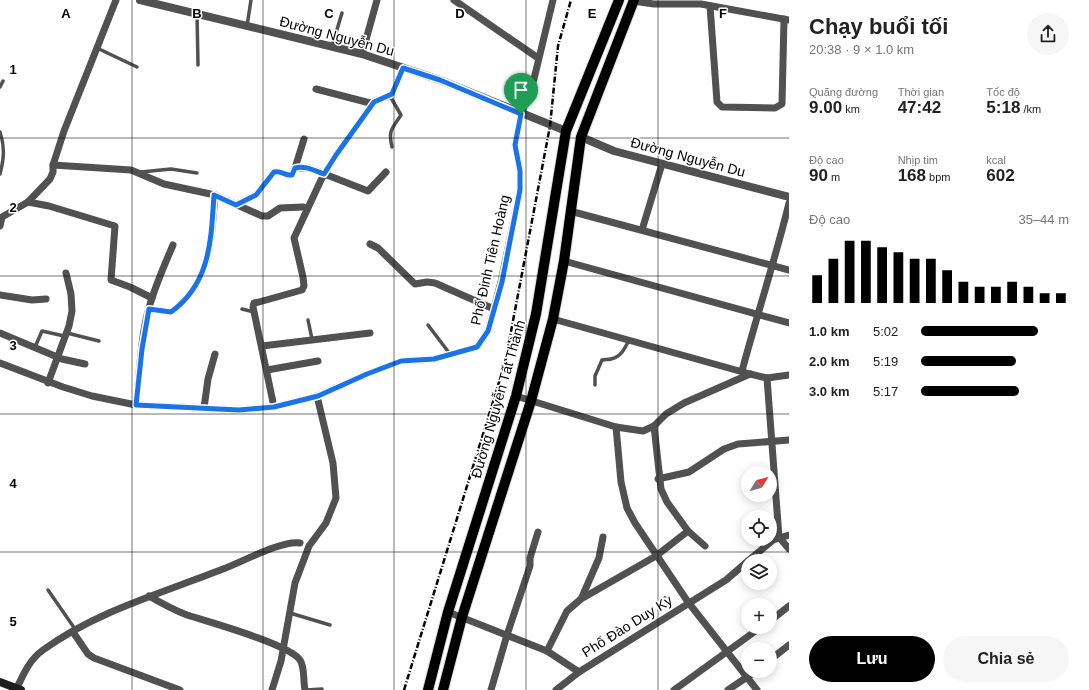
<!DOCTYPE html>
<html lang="vi">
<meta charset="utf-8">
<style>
:root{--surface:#fff;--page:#f6f6f6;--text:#222;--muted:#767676;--accent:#000}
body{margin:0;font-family:Arial,sans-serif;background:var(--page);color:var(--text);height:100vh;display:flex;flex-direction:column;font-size:15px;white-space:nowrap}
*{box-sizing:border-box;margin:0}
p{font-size:13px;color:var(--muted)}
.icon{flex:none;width:22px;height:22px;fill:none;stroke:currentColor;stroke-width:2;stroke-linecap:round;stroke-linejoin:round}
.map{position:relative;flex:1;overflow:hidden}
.details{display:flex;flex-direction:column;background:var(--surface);width:300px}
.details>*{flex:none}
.needle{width:26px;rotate:53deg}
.buttons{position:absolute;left:741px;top:466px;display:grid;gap:8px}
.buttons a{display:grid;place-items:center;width:36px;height:36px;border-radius:50%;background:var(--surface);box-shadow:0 2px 10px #0003;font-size:20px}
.pin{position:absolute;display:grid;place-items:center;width:34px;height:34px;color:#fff;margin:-41px -17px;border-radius:50% 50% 50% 0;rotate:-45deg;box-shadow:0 0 4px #0007}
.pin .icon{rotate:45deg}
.round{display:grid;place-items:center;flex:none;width:42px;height:42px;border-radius:21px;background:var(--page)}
.headline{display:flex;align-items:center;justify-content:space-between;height:68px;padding:0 20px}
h1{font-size:22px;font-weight:800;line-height:30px}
.stats{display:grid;grid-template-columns:repeat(3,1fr);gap:6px;height:68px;padding:4px 20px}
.stats div{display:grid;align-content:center}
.stats b{font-size:17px;font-weight:800}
.stats small{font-size:11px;font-weight:400}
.stats p{font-size:11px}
.chart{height:112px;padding:8px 20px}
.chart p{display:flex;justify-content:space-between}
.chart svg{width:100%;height:72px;margin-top:4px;stroke:var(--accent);stroke-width:6}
.primary-button{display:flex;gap:8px;margin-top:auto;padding:8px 20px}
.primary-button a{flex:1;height:46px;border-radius:24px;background:var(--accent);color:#fff;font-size:16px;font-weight:800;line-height:46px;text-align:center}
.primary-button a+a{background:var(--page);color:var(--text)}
ul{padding:0 20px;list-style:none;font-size:13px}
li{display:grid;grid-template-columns:64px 48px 1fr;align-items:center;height:30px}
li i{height:10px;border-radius:5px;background:var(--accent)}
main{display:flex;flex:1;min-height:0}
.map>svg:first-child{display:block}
</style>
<main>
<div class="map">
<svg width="789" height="690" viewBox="0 0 789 690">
<rect width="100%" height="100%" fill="#fff"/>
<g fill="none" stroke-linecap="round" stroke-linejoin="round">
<g stroke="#dbdbdb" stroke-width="12">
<g id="primary">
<polyline points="428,690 448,612 516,396 536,314 566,131 619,0"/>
<polyline points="443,690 462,617 531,401 553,319 564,261 581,137 634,0"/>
</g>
</g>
<g stroke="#515151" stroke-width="3.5">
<polyline points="197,14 198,65"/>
<polyline points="247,26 251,0"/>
<polyline points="332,46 342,13"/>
<polyline points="97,48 137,67"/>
<polyline points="0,87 3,81"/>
<path d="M390 96 401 115C392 129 388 130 392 147"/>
<path d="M0 132C5 147 4 159 0 174"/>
<polyline points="141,172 171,169 197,173"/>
<polyline points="242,309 254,312"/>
<polyline points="308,320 312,339"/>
<polyline points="428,325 450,354"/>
<polyline points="67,333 99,341"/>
<polyline points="35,347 42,331 64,336"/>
<path d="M595 385V376L602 360C605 359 608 360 611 359 621 357 625 348 629 340"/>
<polyline points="48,590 75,629"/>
<polyline points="290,613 330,625"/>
<polyline points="307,690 322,689"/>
</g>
<g stroke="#515151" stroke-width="7">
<polyline points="454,0 538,58"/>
<polyline points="633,1 654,4 701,4 789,20"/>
<polyline points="710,6 717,102 722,107 775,108 782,104 784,19"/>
<polyline points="362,54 377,0"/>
<polyline points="316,89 370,103 390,96 392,94 403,68"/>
<polyline points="53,165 131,170 164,184 215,195 262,216 268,216 280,208 303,207"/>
<polyline points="295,168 304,139"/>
<polyline points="28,202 49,206 115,226 111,280 130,287 152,298"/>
<path d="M236 205 256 195 274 172C281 170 285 176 291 175L295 168H309L368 191 386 172"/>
<polyline points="570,211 789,270"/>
<polyline points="0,226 2,217 28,202 50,179 53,172 53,165 64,131 116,0"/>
<polyline points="642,230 662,164"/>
<polyline points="370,244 378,248 415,284 427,282 435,283 494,309"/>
<polyline points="564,261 789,323"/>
<polyline points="0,295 32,300 46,299"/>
<path d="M149 309 171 312C211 282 211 240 215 195"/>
<polyline points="553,319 750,374 767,378 789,375"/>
<polyline points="0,333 62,359 85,364"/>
<polyline points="262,346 370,333"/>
<polyline points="0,363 63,387 92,396 136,405 239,410 274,407 317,396 367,374 401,361 434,359 477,347 488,331 501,282 520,190 520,171 515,145 521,114 534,79 553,0"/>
<polyline points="267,370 318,361"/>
<path d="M742 371C757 315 775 260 789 203"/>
<polyline points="767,378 779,537 789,549"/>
<polyline points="48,383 69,326 72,311 71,294 66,273"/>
<polyline points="516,396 616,427 643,431 654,426 666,414 684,403 750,374"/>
<path d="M136 405C140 373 140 339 149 308 155 286 164 266 173 245"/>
<polyline points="274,407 253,307 254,303 259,302 302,290 304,286 303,277 294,238 321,180 336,155 374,102"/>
<polyline points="204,408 208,379 215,354"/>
<polyline points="616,427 621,482 627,508 635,523 688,602 757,690"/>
<polyline points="658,479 689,472 724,449 738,444 789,440"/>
<polyline points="688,531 705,546"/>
<polyline points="748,561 773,540 789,535"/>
<path d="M149 596C161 603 174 610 187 615 209 622 289 644 300 660 305 667 303 681 305 690"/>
<polyline points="582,597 599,558 603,537"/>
<polyline points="448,612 547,651 579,672 726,580 748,561"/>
<polyline points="770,621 789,606"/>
<polyline points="73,632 88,654 94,658 180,690"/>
<polyline points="547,651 567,611 581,599 656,556 688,531 667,502 661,489 654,426"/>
<polyline points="770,660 789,645"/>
<path d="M16 690C23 675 29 660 43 650 97 611 162 593 223 569 242 562 282 540 300 543"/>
<polyline points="272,690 281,661 295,583 309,546 326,523 336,498 333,463 317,396"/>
<polyline points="491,690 507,635 530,566 530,558 538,532"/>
<polyline points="556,690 579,672"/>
<polyline points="674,690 761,627"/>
<polyline points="728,690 756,671"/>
</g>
<g stroke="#515151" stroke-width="8">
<polyline points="140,0 362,54 440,80 566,131"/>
<polyline points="581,137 614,151 789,197"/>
</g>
<polyline stroke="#1e1e1e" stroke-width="8" points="0,682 21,690"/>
<use href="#primary" stroke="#000" stroke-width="10"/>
<polyline stroke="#000" stroke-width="2.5" stroke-dasharray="6 2 1 2" stroke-linecap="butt" points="404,690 505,363 550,126 558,46 571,0"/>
</g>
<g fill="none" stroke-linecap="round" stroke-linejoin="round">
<g stroke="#fff" stroke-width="8">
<path id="route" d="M403 68 440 80 521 114 515 145 520 171V190L502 282 488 331 477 347 434 359 401 361 367 374 318 396 274 407 239 410 136 405 142 349 149 309 171 312C211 283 211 239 214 195L236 205 256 195 274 172C281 170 285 176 292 175L295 168C305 165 315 171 324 174L336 155 374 102 392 94Z"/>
</g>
<use href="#route" stroke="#1a73e8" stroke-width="5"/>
</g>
<path fill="none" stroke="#000" stroke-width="1" stroke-opacity="0.55" d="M132 0V690M263 0V690M394 0V690M526 0V690M658 0V690M0 138H789M0 276H789M0 414H789M0 552H789"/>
<g text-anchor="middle" stroke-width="3" stroke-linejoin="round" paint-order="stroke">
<g font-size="14" fill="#000" stroke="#fff">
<text transform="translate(337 36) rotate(15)" y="5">Đường Nguyễn Du</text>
<text transform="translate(688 157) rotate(15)" y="5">Đường Nguyễn Du</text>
<text transform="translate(490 260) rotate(-77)" y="5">Phố Đinh Tiên Hoàng</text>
<text transform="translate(498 399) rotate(-74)" y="5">Đường Nguyễn Tất Thành</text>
<text transform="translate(627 626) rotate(-32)" y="5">Phố Đào Duy Kỳ</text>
</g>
</g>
<g font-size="13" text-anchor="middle" font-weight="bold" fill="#000" stroke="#fff" stroke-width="3" stroke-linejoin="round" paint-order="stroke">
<text x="66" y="18">A</text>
<text x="197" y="18">B</text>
<text x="329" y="18">C</text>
<text x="460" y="18">D</text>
<text x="592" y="18">E</text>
<text x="723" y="18">F</text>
<text x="13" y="74">1</text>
<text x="13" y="212">2</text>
<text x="13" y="350">3</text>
<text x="13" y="488">4</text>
<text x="13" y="626">5</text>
</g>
</svg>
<div class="buttons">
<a><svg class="needle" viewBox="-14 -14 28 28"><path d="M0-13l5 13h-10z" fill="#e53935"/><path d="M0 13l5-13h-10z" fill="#767676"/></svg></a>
<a><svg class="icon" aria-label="locate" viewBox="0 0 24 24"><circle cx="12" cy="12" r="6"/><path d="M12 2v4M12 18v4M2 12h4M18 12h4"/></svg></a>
<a><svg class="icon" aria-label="layers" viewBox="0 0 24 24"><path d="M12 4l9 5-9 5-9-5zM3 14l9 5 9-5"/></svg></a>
<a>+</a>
<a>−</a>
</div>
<div class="pin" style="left:521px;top:114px;background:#1e9e55"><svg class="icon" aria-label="arrive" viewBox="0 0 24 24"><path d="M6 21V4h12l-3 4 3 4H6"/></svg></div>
</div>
<section class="details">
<div class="headline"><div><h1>Chạy buổi tối</h1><p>20:38 · 9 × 1.0 km</p></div><a class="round"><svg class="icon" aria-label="share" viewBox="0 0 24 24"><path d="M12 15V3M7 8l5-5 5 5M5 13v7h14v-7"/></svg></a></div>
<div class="stats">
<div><p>Quãng đường</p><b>9.00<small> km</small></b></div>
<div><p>Thời gian</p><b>47:42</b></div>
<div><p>Tốc độ</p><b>5:18<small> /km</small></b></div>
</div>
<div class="stats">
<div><p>Độ cao</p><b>90<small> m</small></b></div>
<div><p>Nhịp tim</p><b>168<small> bpm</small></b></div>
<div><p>kcal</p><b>602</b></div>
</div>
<div class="chart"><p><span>Độ cao</span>35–44 m</p>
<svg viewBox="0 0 160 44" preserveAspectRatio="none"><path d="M5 44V27M15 44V17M25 44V6M35 44V6M45 44V10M55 44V13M65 44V17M75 44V17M85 44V24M95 44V31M105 44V34M115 44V34M125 44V31M135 44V34M145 44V38M155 44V38"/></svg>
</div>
<ul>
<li><b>1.0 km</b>5:02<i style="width:79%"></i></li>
<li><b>2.0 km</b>5:19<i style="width:64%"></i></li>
<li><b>3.0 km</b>5:17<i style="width:66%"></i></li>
</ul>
<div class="primary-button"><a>Lưu</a><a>Chia sẻ</a></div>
</section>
</main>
